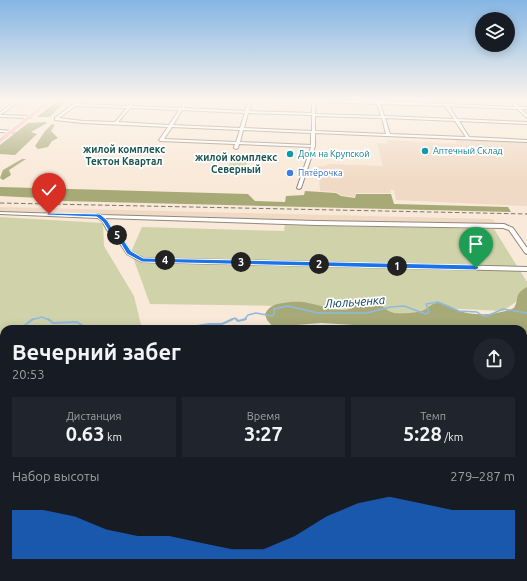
<!DOCTYPE html>
<html lang="ru">
<meta charset="utf-8">
<style>
:root{--surface:#171b24;--page:#20242c;--text:#f1f3f6;--muted:#9ea1a6;--accent:#1a73e8}
body{margin:0;font-family:Ubuntu,sans-serif;background:var(--page);color:var(--text);height:100vh;display:flex;flex-direction:column;font-size:15px;white-space:nowrap}
*{box-sizing:border-box;margin:0}
p{font-size:13px;color:var(--muted)}
.icon{flex:none;width:22px;height:22px;fill:none;stroke:currentColor;stroke-width:2;stroke-linecap:round;stroke-linejoin:round}
.map{position:relative;flex:1;overflow:hidden}
.panel{position:absolute;left:0px;top:325px;width:527px;height:256px;display:flex;flex-direction:column;background:var(--surface);border-radius:12px 12px 0 0;box-shadow:0 2px 10px #0003}
.panel>*{flex:none}
.tools{position:absolute;left:475px;top:12px;display:grid;gap:8px}
.tools a{display:grid;place-items:center;width:40px;height:40px;border-radius:50%;background:var(--surface);box-shadow:0 2px 10px #0003;font-size:20px}
.pin{position:absolute;display:grid;place-items:center;width:34px;height:34px;color:#fff;margin:-41px -17px;border-radius:50% 50% 50% 0;rotate:-45deg;box-shadow:0 0 4px #0007}
.pin .icon{rotate:45deg}
.km{position:absolute;width:20px;height:20px;margin:-10px;border-radius:50%;background:#222;color:#fff;font-size:11px;line-height:20px;text-align:center}
.round{display:grid;place-items:center;flex:none;width:42px;height:42px;border-radius:21px;background:var(--page)}
.head{display:flex;align-items:center;justify-content:space-between;height:68px;padding:0 12px}
h1{font-size:22px;font-weight:700;line-height:30px}
.figures{display:grid;grid-template-columns:repeat(3,1fr);gap:6px;height:68px;padding:4px 12px}
.figures div{display:grid;align-content:center;border-radius:0px;background:var(--page);text-align:center}
.figures b{font-size:20px;font-weight:700}
.figures small{font-size:11px;font-weight:400}
.figures p{font-size:11px}
.chart{height:112px;padding:8px 12px}
.chart p{display:flex;justify-content:space-between}
.chart svg{width:100%;height:72px;margin-top:4px;fill:var(--accent);opacity:.7}
.map>svg:first-child{display:block}
</style>
<div class="map">
<svg width="527" height="581" viewBox="0 0 527 581">
<rect width="100%" height="100%" fill="#f9e9d8"/>
<g fill="#f1dac5">
<polygon points="387,140 457,144 456,140 527,142 527,206 396,200 394,190 390,190 391,193 355,193 355,197 340,195 336,192 320,191 318,166 325,166 329,164 383,166 377,143 388,144"/>
<polygon points="0,207 493,219 498,227 0,215"/>
</g>
<g fill="#d0d3aa">
<polygon points="234,159 243,160 247,162 246,169 230,170 230,167 229,167 230,161 234,161"/>
<polygon points="0,217 103,223 104,246 134,296 142,329 4,329 4,577 348,577 348,581 0,581"/>
<polygon points="285,225 494,229 527,282 527,294 503,311 441,308 442,327 281,306 150,304 131,252 142,227 284,231"/>
</g>
<g fill="#a7aa77">
<polygon points="57,101 67,101 49,117 37,117"/>
<polygon points="46,122 47,123 31,132 37,134 15,155 0,154 0,145 28,123"/>
<polygon points="52,124 55,125 51,131 58,138 52,141 48,147 38,149 35,146 45,131"/>
<polygon points="22,159 26,159 9,170 11,175 3,180 0,178 3,170"/>
<polygon points="0,187 248,194 255,201 285,202 286,196 304,195 305,191 336,193 341,196 355,198 356,194 391,194 394,204 508,207 511,212 63,201 59,199 0,196"/>
<path d="M527 287V354H523V329H422L321 323 273 327 267 320 265 314C269 306 275 304 283 303 291 302 300 301 308 303 322 305 341 315 354 307L356 302C375 291 379 309 394 313 399 314 420 313 424 310 429 307 431 304 437 303 445 302 453 309 460 311 476 317 500 314 514 308 520 298 513 295 527 287Z"/>
</g>
<g fill="none" stroke-linecap="round" stroke-linejoin="round">
<g stroke="#8fbadf" stroke-width="1.5">
<polyline points="31,320 42,317 49,320"/>
<polyline points="230,320 235,318 237,320"/>
<polyline points="244,320 248,315 256,313 272,316 274,314 274,309 288,306 318,313 367,313 390,307 404,306 426,314 429,312 426,304 438,302 459,311 477,312 483,316 487,316 503,309 527,313"/>
</g>
<g stroke="#8fbadf" stroke-width="2">
<polyline points="48,319 53,323 77,322 83,326 90,328 124,326 139,329"/>
<polyline points="236,319 238,321 246,319"/>
<polyline points="20,329 33,319"/>
<polyline points="179,329 209,324 222,324 233,319"/>
<polyline points="0,354 4,352"/>
</g>
<g stroke="#968778" stroke-width="2">
<g id="minor">
<polygon points="16,101 20,101 0,115 30,116 31,116 31,118 0,117 0,112"/>
<path d="M77 101H81L77 104 128 106 132 101H136L131 106 181 108 185 101H189L184 108 245 111 248 101H252L249 111 312 113V101H316L315 114 381 116 377 104 329 102 327 101H380L444 104 443 103 445 102 447 104 515 107 510 101H514L519 107H527V109H521L527 115V118L517 109 449 106 457 119 527 122V124L459 121 469 137 527 140V142L315 133V146L301 188 299 189 297 188 311 147 239 144 238 148 236 149 234 148 235 144 160 141 159 140 168 127 83 123 55 120V118ZM380 104 445 106 454 119 384 116ZM75 106 127 108 115 122 83 121 59 118ZM130 108 179 110 169 125 118 122ZM182 110 245 113 240 128 173 125ZM248 113 312 115V131L244 128ZM315 116 382 118 386 134 315 131ZM385 118 455 121 466 137 390 134ZM172 127 240 130 236 142 164 139ZM243 130 311 133V145L240 142Z"/>
<polygon points="0,130 12,131 14,132 12,133 0,132"/>
<polygon points="0,212 96,215 98,214 101,215 316,221 504,224 513,228 527,248 527,254 525,253 509,230 503,228 316,225 104,218 107,221 111,228 121,237 131,252 143,258 527,267 527,271 142,262 127,254 117,239 107,230 103,222 98,218 0,214"/>
<polygon points="523,460 527,461 527,469 523,468"/>
<rect x="353" y="577" width="10" height="4"/>
</g>
</g>
<g stroke="#fff" stroke-width="1">
<polygon id="highway" points="47,101 52,101 0,143 0,138"/>
</g>
<use href="#minor" fill="#fff" fill-rule="evenodd"/>
<use href="#highway" fill="#fdc0c3" fill-rule="evenodd"/>
<polyline stroke="#80766c" stroke-width="1" stroke-dasharray="4.5 2.5" stroke-linecap="butt" points="0,203 527,214"/>
</g>
<linearGradient id="sky" x2="0" y2="1"><stop stop-color="#84b6e4"/><stop offset="0.55" stop-color="#fcf5ed"/><stop offset="1" stop-color="#fcf5ed" stop-opacity="0"/></linearGradient>
<rect width="527" height="182" fill="url(#sky)"/>
<polygon fill="#1a73e8" stroke="#fff" points="49,213 100,214 107,220 112,228 121,236 131,251 143,258 476,265 479,268 476,270 142,262 127,254 118,239 108,230 103,222 97,217 47,215 47,213"/>
<g fill="#0f9aa8" stroke="#fff" stroke-width="1.5">
<circle cx="425" cy="151" r="4"/>
<circle cx="290" cy="154" r="4"/>
</g>
<circle fill="#3f7fe0" stroke="#fff" stroke-width="1.5" cx="290" cy="173" r="4"/>
<g text-anchor="middle" stroke-width="3.5" stroke-linejoin="round" paint-order="stroke">
<g font-size="9" fill="#0d838f" stroke="#fff" text-anchor="start">
<text x="433" y="154">Аптечный Склад</text>
<text x="298" y="157">Дом на Крупской</text>
</g>
<g font-size="9" fill="#366cbe" stroke="#fff" text-anchor="start">
<text x="298" y="176">Пятёрочка</text>
</g>
<g font-size="10" font-weight="bold" fill="#1a554f" stroke="#fff">
<text x="124" y="153">жилой комплекс<tspan x="124" dy="12">Тектон Квартал</tspan></text>
<text x="236" y="161">жилой комплекс<tspan x="236" dy="12">Северный</tspan></text>
</g>
<g font-size="12" font-style="italic" fill="#053a5d" stroke="#fff">
<text transform="translate(355 302) rotate(-4)" y="4">Люльченка</text>
</g>
</g>
</svg>
<div class="tools">
<a><svg class="icon" aria-label="layers" viewBox="0 0 24 24"><path d="M12 4l9 5-9 5-9-5zM3 14l9 5 9-5"/></svg></a>
</div>
<div class="pin" style="left:476px;top:268px;background:#1e9e55"><svg class="icon" aria-label="arrive" viewBox="0 0 24 24"><path d="M6 21V4h12l-3 4 3 4H6"/></svg></div>
<div class="pin" style="left:49px;top:214px;background:#d93025"><svg class="icon" aria-label="check" viewBox="0 0 24 24"><path d="M5 12l5 5 9-10"/></svg></div>
<b class="km" style="left:397px;top:266px">1</b>
<b class="km" style="left:319px;top:264px">2</b>
<b class="km" style="left:241px;top:262px">3</b>
<b class="km" style="left:165px;top:260px">4</b>
<b class="km" style="left:117px;top:235px">5</b>
<section class="panel">
<div class="head"><div><h1>Вечерний забег</h1><p>20:53</p></div><a class="round"><svg class="icon" aria-label="share" viewBox="0 0 24 24"><path d="M12 15V3M7 8l5-5 5 5M5 13v7h14v-7"/></svg></a></div>
<div class="figures">
<div><p>Дистанция</p><b>0.63<small> km</small></b></div>
<div><p>Время</p><b>3:27</b></div>
<div><p>Темп</p><b>5:28<small> /km</small></b></div>
</div>
<div class="chart"><p><span>Набор высоты</span>279–287 m</p>
<svg viewBox="0 0 160 44" preserveAspectRatio="none"><path d="M0 44V14L10 14L20 18L30 26L40 30L50 30L60 34L70 38L80 38L90 30L100 18L110 10L120 6L130 10L140 14L150 14L160 14V44z"/></svg>
</div>
</section>
</div>
